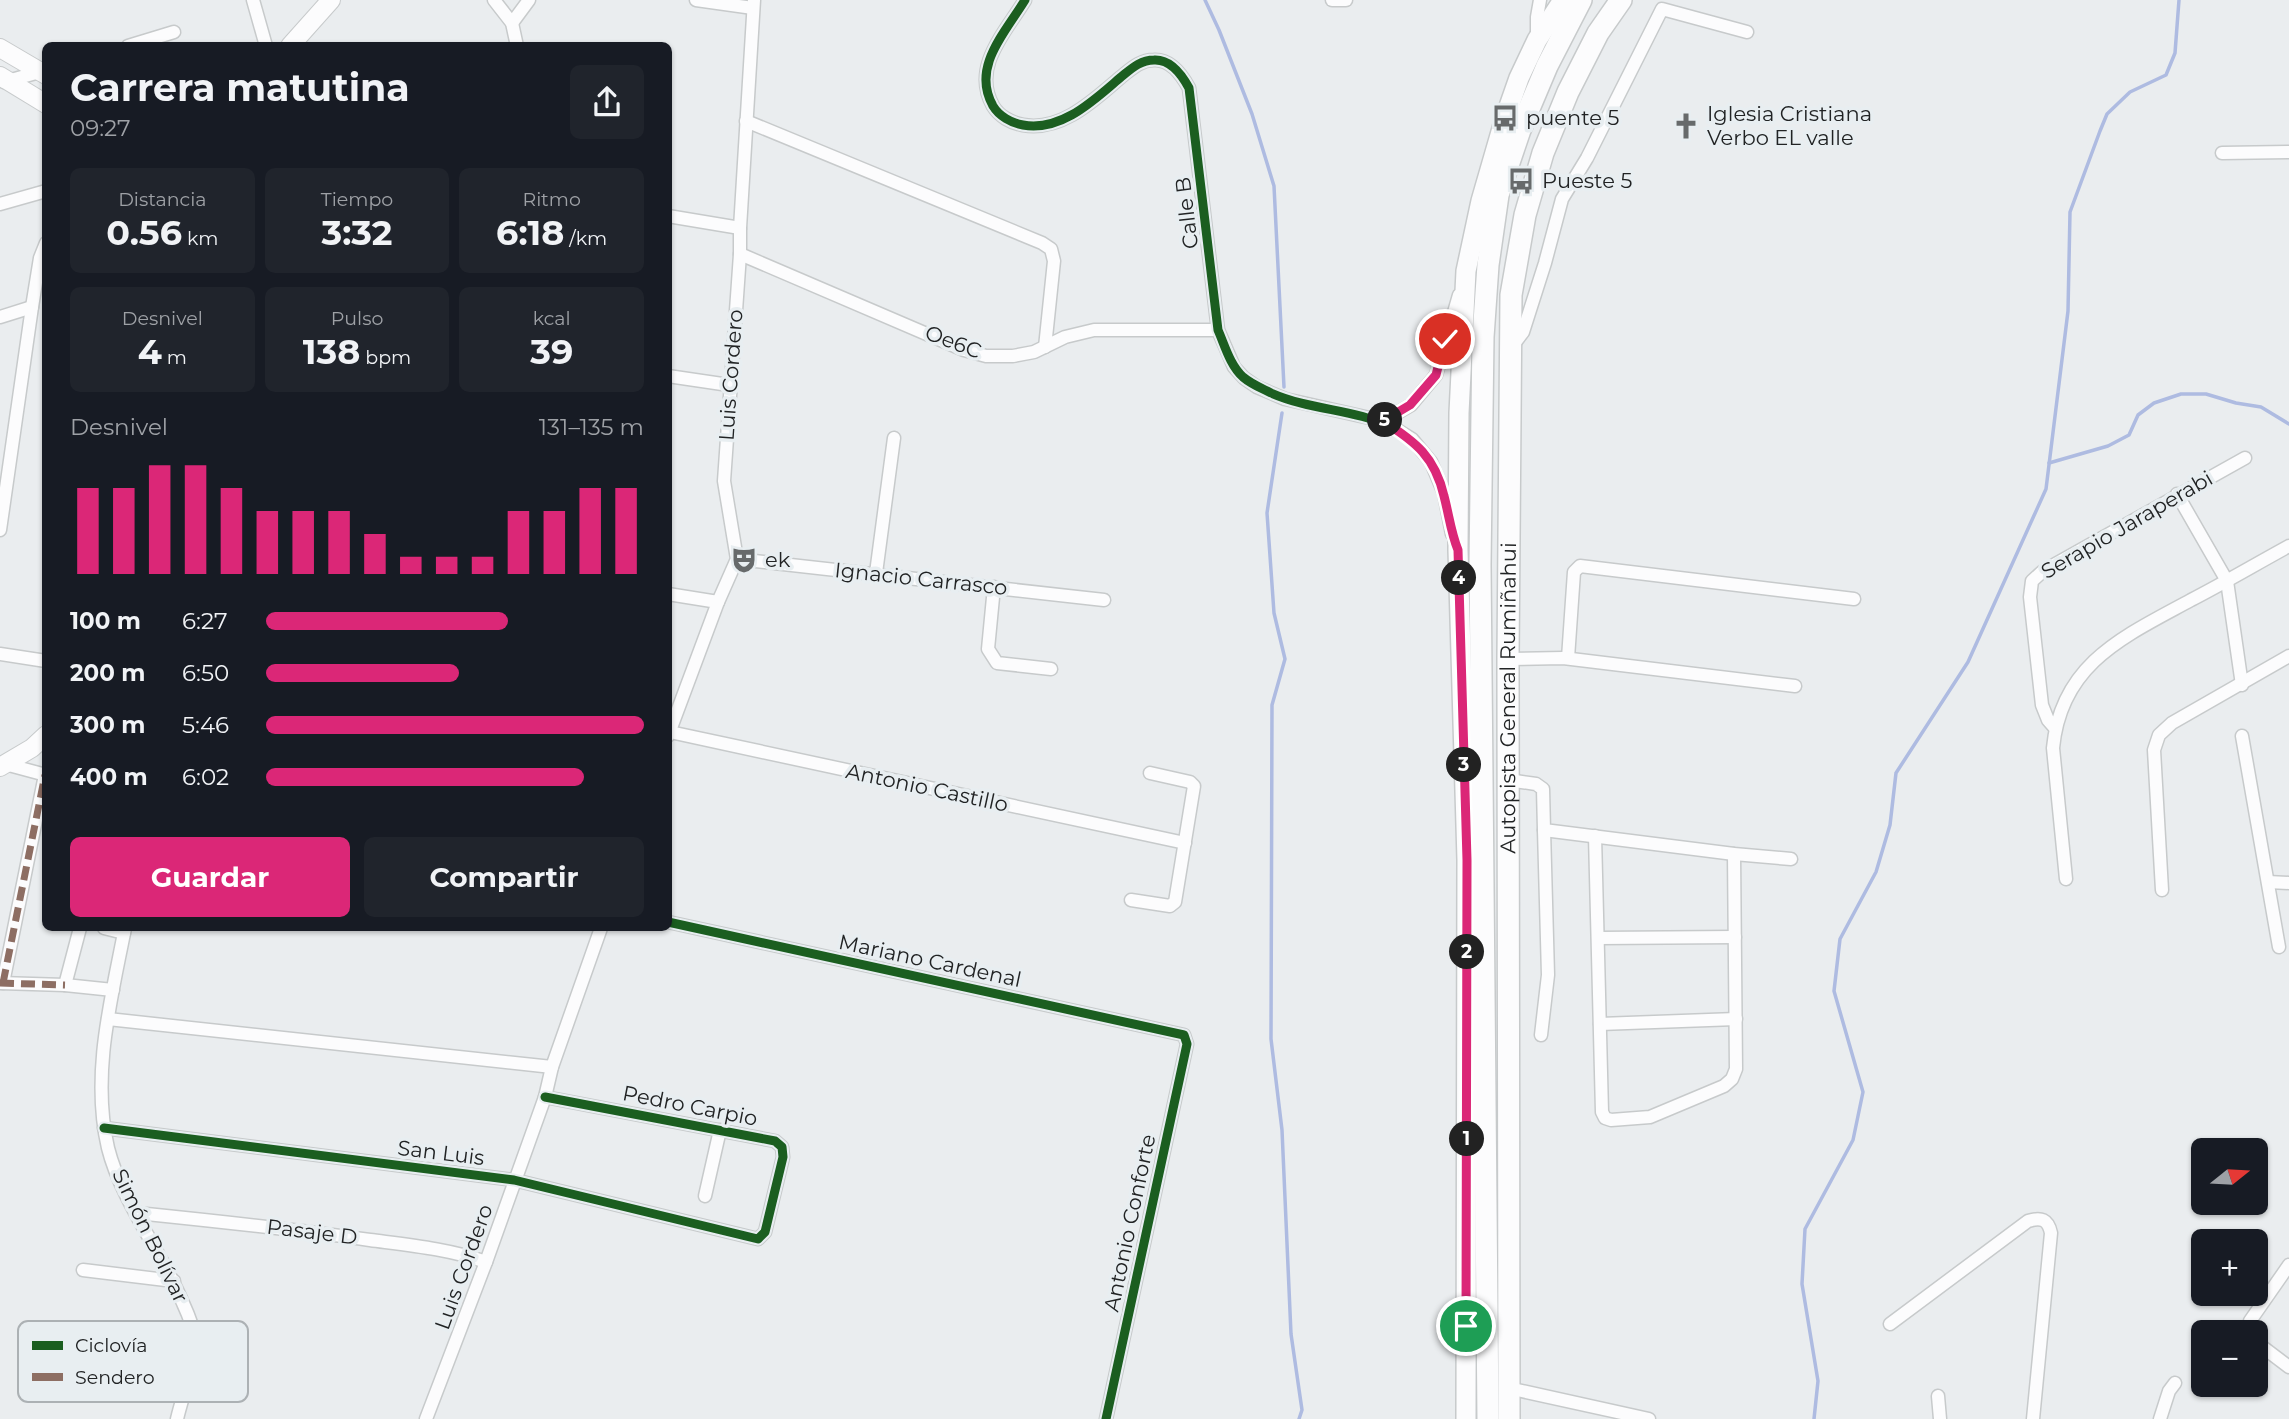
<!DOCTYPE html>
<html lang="es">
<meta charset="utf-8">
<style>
:root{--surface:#171b24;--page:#20242c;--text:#f1f3f6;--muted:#9ea1a6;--accent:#db2777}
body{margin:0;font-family:Montserrat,sans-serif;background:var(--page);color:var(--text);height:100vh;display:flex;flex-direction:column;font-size:26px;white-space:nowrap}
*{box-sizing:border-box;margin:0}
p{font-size:23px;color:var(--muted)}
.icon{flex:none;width:38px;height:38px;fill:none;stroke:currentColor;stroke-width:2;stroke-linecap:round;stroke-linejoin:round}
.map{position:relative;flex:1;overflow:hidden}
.details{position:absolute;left:42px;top:42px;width:630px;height:889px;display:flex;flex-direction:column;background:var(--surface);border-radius:10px;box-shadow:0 2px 5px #0004}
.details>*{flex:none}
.needle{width:46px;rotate:72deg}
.controls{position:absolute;left:2191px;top:1138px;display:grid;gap:14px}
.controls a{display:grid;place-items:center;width:77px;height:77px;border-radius:10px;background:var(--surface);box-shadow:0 2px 5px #0004;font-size:35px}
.pin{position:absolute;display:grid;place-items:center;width:60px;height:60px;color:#fff;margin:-30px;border:4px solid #fff;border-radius:50%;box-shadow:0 2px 7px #0007}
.km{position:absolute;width:35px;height:35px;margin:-18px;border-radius:50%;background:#222;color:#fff;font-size:19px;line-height:35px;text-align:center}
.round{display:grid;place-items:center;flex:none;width:74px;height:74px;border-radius:10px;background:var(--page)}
.head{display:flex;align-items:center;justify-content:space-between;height:119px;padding:0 28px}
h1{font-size:38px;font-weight:700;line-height:52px}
.figures{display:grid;grid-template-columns:repeat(3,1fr);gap:10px;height:119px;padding:7px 28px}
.figures div{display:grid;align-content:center;border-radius:10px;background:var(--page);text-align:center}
.figures b{font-size:35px;font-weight:700}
.figures small{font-size:19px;font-weight:400}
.figures p{font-size:19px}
.chart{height:196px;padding:14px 28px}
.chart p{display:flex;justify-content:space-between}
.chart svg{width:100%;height:126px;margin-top:7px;stroke:var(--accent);stroke-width:6}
.cta{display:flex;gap:14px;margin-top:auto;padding:14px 28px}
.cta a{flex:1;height:80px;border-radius:10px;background:var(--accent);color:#fff;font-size:28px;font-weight:700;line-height:80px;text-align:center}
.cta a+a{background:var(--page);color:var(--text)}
ul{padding:0 28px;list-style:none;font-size:23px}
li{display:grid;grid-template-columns:112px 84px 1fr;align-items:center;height:52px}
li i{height:18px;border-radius:9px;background:var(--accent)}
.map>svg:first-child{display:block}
</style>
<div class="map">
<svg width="2289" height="1419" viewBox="0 0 2289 1419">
<rect width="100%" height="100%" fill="#eaedef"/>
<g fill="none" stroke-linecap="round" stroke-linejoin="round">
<g stroke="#aebbe1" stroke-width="3.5">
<polyline points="1205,0 1219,30 1252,114 1274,186 1284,387"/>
<polyline points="1282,413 1267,513 1274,613 1285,659 1272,705 1271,1039 1282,1130 1291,1334 1302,1410 1299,1419"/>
<polyline points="2049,463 2108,446 2129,435 2138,415 2154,403 2181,394 2206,394 2236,403 2261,407 2289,424"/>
<polyline points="1814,1419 1818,1381 1802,1284 1805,1229 1853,1140 1863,1092 1834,991 1840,939 1876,872 1890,825 1896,773 1968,662 2046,489 2068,311 2070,212 2100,131 2107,114 2130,92 2166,75 2175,53 2179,0"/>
</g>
<g stroke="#c7cacb" stroke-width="15">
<g id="street">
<polyline points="253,0 266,46"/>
<polyline points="494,0 512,23 517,46"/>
<polyline points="696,0 753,8"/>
<path d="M1025 0C1005 33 971 67 993 106 999 116 1011 123 1023 125 1062 132 1095 99 1121 77 1131 69 1140 60 1154 60 1171 59 1182 75 1189 88L1218 330 1234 367 1244 378 1257 387 1285 399 1383 421 1412 439 1431 462 1444 493 1452 534"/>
<polyline points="1332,0 1346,0"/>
<polyline points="512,23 529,0"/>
<polyline points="1537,38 1537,17 1540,0"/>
<polyline points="128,46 174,32"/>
<polyline points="4,82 43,71"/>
<polyline points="746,121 1042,243 1051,249 1054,261 1045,347"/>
<polyline points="2222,153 2289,152"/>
<polyline points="0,204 46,191"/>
<polyline points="668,216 740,228"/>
<polyline points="740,254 964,350 986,356 1013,356 1034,352 1065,337 1094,330 1218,330"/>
<polyline points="0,317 32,307"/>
<polyline points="1513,345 1523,332 1545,263 1562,199 1587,158 1662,9 1747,32"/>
<polyline points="668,376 729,385"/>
<polyline points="1383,421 1411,405 1436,375 1459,295"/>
<polyline points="2177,494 2227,581 2242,685"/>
<polyline points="0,530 32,307 40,258 46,243"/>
<polyline points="737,559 1104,600"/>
<polyline points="876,573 894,438"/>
<polyline points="994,587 988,649 997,663 1051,669"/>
<polyline points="668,594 718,602"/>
<polyline points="0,654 46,661"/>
<polyline points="1568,658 1574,572 1580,566 1854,599"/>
<polyline points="1508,659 1563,658 1795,686"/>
<polyline points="2055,728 2048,720 2042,705 2030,597 2032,581 2043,571 2245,458"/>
<polyline points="670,732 1185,843"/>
<polyline points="668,736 718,602 737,559 724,481 740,254 740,228 754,0"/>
<polyline points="2242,736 2279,947"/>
<polyline points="5,764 46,775"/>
<polyline points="1508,780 1536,784 1543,789 1544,830 1734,854 1791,859"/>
<polyline points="1595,836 1602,1112 1605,1118 1611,1120 1650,1117 1724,1086 1732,1079 1736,1069 1734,854"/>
<path d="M2066 879 2053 748C2061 663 2125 636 2191 600 2224 583 2256 564 2289 546"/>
<polyline points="2268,882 2289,883"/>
<polyline points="2162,890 2154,750 2159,735 2172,723 2289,656"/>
<polyline points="1131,900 1170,906 1175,902 1194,786 1190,782 1150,773"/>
<polyline points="668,922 1184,1035 1187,1044 1106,1419"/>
<polyline points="104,928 124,933"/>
<path d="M125 928C111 1000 91 1075 108 1148 121 1200 161 1251 182 1301 187 1312 193 1324 194 1336 196 1363 183 1393 177 1419"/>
<polyline points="1599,938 1735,937"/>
<polyline points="0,983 65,985 113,990"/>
<polyline points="3,983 45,775"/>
<polyline points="65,985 80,928"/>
<polyline points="108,1019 552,1067"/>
<polyline points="1600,1024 1736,1019"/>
<polyline points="1541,1035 1548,975 1544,830"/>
<polyline points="104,1128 514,1180 758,1239 765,1232 783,1157 782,1147 775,1141 545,1097"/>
<polyline points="705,1196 720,1130"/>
<path d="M137 1213C215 1221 293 1229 370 1240 408 1245 450 1249 486 1262"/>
<polyline points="83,1270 174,1281"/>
<path d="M1890 1324 2028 1221C2041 1217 2048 1219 2051 1233L2033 1419"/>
<polyline points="2249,1332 2250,1321 2289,1265"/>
<polyline points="2256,1342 2289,1367"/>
<polyline points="1508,1388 1649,1419"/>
<polyline points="1938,1396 1940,1419"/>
<polyline points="426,1419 486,1262 545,1097 552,1067 601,928"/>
<polyline points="2160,1419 2169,1391 2175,1383"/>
</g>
</g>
<g stroke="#c7cacb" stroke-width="20">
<g id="secondary">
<polyline points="290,46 331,0"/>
<polyline points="0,48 46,75"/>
<polyline points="0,76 46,104"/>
<polyline points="0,767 32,748 46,735"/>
</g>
</g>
<g stroke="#c7cacb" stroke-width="22">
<polyline id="primary" points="1466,1419 1467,860 1458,550 1459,413 1466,271 1481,201 1505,118 1519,78 1537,40 1563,0"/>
</g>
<g stroke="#c7cacb" stroke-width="24">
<g id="highway">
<polyline points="1488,1419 1480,565 1483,337 1488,265 1498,195 1520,130 1547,66 1581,0"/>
<path id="s1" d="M1509 1419 1508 659 1511 295 1525 215 1543 153 1568 92 1598 33 1621 0"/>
</g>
</g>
<use href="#street" stroke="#fcfcfd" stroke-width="12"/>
<use href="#secondary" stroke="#fcfcfd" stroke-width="18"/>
<use href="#primary" stroke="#fcfcfd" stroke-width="19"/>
<use href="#highway" stroke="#fcfcfd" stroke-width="21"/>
<g stroke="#8d6e63" stroke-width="7" stroke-dasharray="14 7" stroke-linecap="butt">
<polyline points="0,983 65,985"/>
<polyline points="3,983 45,775"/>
</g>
<g stroke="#e8eef1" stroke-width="13">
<g id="cycleway">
<path d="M1025 0C1005 33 971 67 993 106 999 116 1011 123 1023 125 1062 132 1095 99 1121 77 1131 69 1140 60 1154 60 1171 59 1182 75 1189 88L1218 330C1225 346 1230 365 1243 377 1251 384 1261 388 1271 393 1328 418 1388 404 1429 459 1448 485 1446 522 1458 550"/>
<polyline points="668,922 1184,1035 1187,1044 1106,1419"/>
<polyline points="104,1128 514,1180 758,1239 765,1232 783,1157 782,1147 775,1141 545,1097"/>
</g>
</g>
<use href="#cycleway" stroke="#1b5e20" stroke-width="9"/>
</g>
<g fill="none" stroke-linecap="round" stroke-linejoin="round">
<g stroke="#fff" stroke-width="14">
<path id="route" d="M1445 339 1436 375 1410 405 1383 421C1416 442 1435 457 1444 496 1449 515 1451 533 1458 550L1467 860 1466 1326"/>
</g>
<use href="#route" stroke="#db2777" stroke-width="9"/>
</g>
<defs>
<g id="bus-bare" transform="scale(2.1)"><path d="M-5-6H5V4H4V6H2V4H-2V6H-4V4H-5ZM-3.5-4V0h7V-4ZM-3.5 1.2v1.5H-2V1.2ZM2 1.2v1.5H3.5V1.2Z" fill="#676a6b" stroke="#e8eef1" stroke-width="2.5" paint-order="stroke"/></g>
<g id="church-bare" transform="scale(2.1)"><path d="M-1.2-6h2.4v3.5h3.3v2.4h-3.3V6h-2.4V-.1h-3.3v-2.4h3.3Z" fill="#676a6b" stroke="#e8eef1" stroke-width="2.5" paint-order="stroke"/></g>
<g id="theatre-bare" transform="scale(2.1)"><path d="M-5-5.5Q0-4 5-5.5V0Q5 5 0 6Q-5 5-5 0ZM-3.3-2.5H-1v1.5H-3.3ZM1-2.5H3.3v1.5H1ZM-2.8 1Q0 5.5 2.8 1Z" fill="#676a6b" stroke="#e8eef1" stroke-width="2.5" paint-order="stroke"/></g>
</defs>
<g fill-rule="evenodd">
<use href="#bus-bare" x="1505" y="118"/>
<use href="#church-bare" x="1686" y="126"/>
<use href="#bus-bare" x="1521" y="181"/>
<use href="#theatre-bare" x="744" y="560"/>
</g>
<g text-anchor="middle" stroke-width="7" stroke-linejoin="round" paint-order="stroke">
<g font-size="21" fill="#212324" stroke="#e8eef1" text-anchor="start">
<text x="1707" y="121">Iglesia Cristiana<tspan x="1707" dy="24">Verbo EL valle</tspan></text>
<text x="1526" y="125">puente 5</text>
<text x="1542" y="188">Pueste 5</text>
<text x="765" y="567">ek</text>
</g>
<g font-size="21" fill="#212324" stroke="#e8eef1">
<text transform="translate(1187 213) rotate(-97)" y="7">Calle B</text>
<text transform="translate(953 342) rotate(21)" y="7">Oe6C</text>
<text transform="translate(731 375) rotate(-86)" y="7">Luis Cordero</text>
<text transform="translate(2127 525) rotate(-30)" y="7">Serapio Jaraperabi</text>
<text transform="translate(921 579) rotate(6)" y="7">Ignacio Carrasco</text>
<text dy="7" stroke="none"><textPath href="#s1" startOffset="721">Autopista General Rumiñahui</textPath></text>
<text transform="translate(927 788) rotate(12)" y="7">Antonio Castillo</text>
<text transform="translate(930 961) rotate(12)" y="7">Mariano Cardenal</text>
<text transform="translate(690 1106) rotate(11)" y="7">Pedro Carpio</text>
<text transform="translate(441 1153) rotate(7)" y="7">San Luis</text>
<text transform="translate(1130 1223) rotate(-78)" y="7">Antonio Conforte</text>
<text transform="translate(312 1232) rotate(7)" y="7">Pasaje D</text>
<text transform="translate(150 1236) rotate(64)" y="7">Simón Bolívar</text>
<text transform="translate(464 1267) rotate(-70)" y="7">Luis Cordero</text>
</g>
</g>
<rect x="18" y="1321" width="230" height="81" rx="10" fill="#e8eef1" stroke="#acb1b4" stroke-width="2"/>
<rect x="32" y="1341" width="31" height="9" fill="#1b5e20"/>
<rect x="32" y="1373" width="31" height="8" fill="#8d6e63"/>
<g font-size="19" fill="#212324">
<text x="75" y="1352">Ciclovía</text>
<text x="75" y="1384">Sendero</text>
</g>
</svg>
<div class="controls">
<a><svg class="needle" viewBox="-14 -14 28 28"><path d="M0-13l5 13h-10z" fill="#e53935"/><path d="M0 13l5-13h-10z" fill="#9ea1a6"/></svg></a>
<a>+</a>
<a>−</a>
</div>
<div class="pin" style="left:1466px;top:1326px;background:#1e9e55"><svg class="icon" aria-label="arrive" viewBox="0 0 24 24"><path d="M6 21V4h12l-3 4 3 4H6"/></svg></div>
<div class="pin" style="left:1445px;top:339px;background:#d93025"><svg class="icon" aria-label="check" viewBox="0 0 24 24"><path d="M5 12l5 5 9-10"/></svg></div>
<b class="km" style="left:1467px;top:1139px">1</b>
<b class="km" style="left:1467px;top:952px">2</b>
<b class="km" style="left:1464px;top:765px">3</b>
<b class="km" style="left:1459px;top:578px">4</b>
<b class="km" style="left:1385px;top:420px">5</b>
<section class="details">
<div class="head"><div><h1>Carrera matutina</h1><p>09:27</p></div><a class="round"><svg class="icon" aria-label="share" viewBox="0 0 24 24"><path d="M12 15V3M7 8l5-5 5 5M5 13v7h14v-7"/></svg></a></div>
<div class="figures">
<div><p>Distancia</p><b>0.56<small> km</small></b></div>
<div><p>Tiempo</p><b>3:32</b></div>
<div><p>Ritmo</p><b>6:18<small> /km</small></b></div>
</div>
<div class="figures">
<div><p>Desnivel</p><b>4<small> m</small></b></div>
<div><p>Pulso</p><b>138<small> bpm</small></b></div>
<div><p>kcal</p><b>39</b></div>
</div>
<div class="chart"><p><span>Desnivel</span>131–135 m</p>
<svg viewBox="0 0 160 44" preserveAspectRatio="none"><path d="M5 44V14M15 44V14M25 44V6M35 44V6M45 44V14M55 44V22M65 44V22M75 44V22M85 44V30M95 44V38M105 44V38M115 44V38M125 44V22M135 44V22M145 44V14M155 44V14"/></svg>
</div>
<ul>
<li><b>100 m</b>6:27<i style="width:64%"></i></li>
<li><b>200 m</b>6:50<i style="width:51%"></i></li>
<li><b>300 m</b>5:46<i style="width:100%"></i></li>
<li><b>400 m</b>6:02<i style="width:84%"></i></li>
</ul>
<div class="cta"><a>Guardar</a><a>Compartir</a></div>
</section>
</div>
